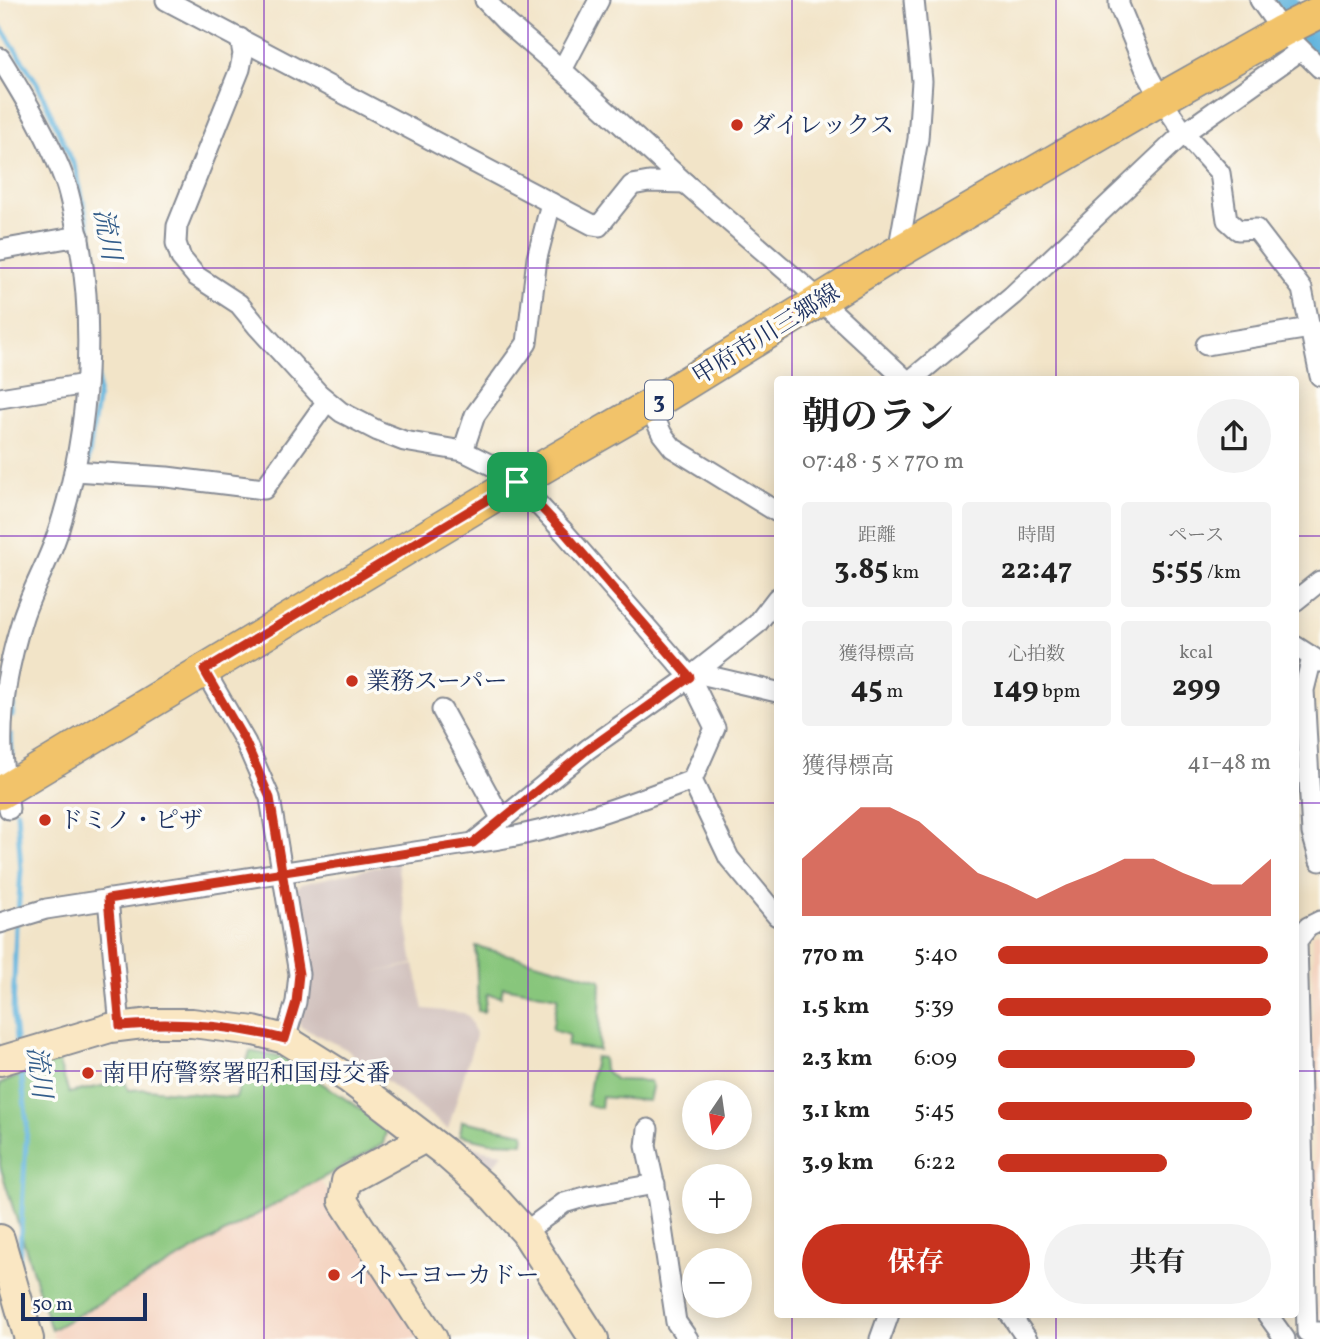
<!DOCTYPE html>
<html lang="ja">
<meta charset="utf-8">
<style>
:root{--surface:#fff;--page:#f2f2f2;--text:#222;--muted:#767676;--accent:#c8321e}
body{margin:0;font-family:Vollkorn,"Noto Serif JP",serif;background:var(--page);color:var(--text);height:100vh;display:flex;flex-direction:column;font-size:26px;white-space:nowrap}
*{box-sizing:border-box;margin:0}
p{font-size:23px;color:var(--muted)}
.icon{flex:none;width:38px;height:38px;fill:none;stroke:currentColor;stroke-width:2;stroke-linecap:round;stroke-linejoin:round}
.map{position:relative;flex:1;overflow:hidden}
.drawer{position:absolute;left:774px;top:376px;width:525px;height:942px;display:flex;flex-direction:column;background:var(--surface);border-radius:7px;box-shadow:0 4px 18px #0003}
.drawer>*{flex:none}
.needle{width:46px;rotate:193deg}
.controls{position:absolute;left:682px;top:1080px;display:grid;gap:14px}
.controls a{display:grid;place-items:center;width:70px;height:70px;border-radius:50%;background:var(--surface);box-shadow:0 4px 18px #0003;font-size:35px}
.scale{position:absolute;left:21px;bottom:18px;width:126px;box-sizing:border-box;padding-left:7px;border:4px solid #1b2f5e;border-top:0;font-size:19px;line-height:24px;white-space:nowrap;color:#1b2f5e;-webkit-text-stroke:5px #fdfcf7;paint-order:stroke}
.pin{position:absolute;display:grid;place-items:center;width:60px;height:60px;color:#fff;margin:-30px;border-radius:14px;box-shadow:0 4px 10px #0006}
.round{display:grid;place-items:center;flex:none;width:74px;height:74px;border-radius:37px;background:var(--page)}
.summary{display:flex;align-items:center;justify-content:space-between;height:119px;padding:0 28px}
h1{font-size:38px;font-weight:700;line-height:52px}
.stats{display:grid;grid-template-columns:repeat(3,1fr);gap:10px;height:119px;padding:7px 28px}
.stats div{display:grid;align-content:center;border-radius:7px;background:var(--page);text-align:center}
.stats b{font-size:30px;font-weight:700}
.stats small{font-size:19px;font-weight:400}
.stats p{font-size:19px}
.chart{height:196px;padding:14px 28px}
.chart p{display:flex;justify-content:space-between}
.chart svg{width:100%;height:126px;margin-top:7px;fill:var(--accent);opacity:.7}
.cta{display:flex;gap:14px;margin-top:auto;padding:14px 28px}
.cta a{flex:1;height:80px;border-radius:42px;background:var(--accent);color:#fff;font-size:28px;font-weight:700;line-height:80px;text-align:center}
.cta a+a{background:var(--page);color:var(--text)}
ul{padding:0 28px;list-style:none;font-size:23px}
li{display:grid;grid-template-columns:112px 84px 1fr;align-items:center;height:52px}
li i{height:18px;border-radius:9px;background:var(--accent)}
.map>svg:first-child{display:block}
</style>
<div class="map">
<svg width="1320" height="1339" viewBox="0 0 1320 1339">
<rect width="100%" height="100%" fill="#fdfcf7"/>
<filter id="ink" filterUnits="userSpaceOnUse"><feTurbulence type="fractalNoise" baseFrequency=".0143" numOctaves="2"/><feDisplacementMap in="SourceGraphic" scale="14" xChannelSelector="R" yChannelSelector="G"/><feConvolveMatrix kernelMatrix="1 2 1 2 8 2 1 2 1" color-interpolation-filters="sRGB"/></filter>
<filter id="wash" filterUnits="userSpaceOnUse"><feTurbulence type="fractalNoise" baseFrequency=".00686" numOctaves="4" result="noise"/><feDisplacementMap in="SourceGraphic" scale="28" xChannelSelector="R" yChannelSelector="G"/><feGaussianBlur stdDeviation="1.57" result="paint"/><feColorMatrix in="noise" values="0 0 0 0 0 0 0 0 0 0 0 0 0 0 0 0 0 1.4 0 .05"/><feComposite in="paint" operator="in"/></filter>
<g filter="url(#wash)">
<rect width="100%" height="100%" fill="#f2e4c8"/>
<g fill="#f4d3c0">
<polygon points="1320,931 1320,1324 1318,1324 1312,1089 1313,934"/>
<polygon points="320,1180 423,1339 54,1339 51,1330"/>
</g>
<g fill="#d0c0bc">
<polygon points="397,862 413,964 371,973 414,965 424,1009 464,1013 469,1017 476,1035 448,1129 346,1049 301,1027 298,1020 308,982 302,923 296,889 301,884"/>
<polygon points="469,1145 483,1150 503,1153 491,1169 467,1149"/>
</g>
<g fill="#88c67c" stroke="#527a6d" stroke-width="2">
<polygon points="476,946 601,980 599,1050 567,1046 569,1035 552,1030 558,997 503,987 501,997 487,994 484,1012 478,1011"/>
<polygon points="250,1051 284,1058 380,1122 386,1132 383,1144 51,1330 0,1166 0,1084 58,1060 69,1093 125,1081 128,1090 148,1089 236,1098"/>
<polygon points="595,1057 603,1058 604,1069 616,1080 650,1081 652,1087 649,1101 602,1097 601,1108 587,1105"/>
<polygon points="462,1121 524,1133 523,1143 489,1142 460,1135"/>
</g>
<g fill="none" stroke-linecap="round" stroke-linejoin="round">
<g stroke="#63b5de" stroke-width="5">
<polyline points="0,26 37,83 76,170 95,255 97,319"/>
<polyline points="87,468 98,395 97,339"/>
<polyline points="12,716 17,677 31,629 56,565 68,543 82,485"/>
<polyline points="11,736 12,754"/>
<polyline points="17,811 21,870 18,914"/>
<polyline points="16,924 13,1013 17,1046"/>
<polyline points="19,1263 27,1124 20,1063"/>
</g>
<polyline stroke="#63b5de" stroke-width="30" points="1278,0 1320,50"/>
</g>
</g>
<g filter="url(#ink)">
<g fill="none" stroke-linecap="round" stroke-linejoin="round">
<g stroke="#868a93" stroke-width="23">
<g id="street">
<polyline points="166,0 593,225 599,226 632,185 649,182 685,183"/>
<polyline points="485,0 508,24 562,70 685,183 820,300 906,380"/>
<polyline points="1260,0 1282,31 1320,68"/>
<polyline points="240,38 243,54 240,69 177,226 176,243 181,258 196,276 239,304 257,326 318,393 341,412 378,431 404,441 463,451 493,466 517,482 564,532 690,677 715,728 692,780 729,858 777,916"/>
<polyline points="1301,50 1184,133 1220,173 1227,220 1238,230 1256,229 1302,289 1320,376"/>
<path d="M0 58C25 98 50 140 66 184 70 196 72 208 75 220 97 320 90 431 59 529 50 559 33 587 23 617 9 661 0 705 2 752 3 771 7 790 9 809"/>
<polyline points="562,70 599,0"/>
<polyline points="0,250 79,236"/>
<polyline points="898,252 918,139 922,81 914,0"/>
<polyline points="1206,345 1310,328"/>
<polyline points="911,380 1013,295 1184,133 1161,99 1148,75 1119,5 1119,0"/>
<polyline points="0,398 86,384"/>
<polyline points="649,406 662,434 673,448 777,512"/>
<polyline points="463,451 475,415 527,343 537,258 551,203"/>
<polyline points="74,471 167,477 264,489 327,401"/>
<polyline points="1295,601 1320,581"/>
<polyline points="1295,646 1320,662"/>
<polyline points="1312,658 1304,690 1312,833 1320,861"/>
<polyline points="204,670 246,743 270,798 299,974 296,1002 285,1039"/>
<polyline points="696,673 777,692"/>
<polyline points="442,710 501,818"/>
<path d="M473 843C548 834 622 807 692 780"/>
<polyline points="108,899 120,1026"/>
<polyline points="1320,921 1308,927 1297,941 1307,1332 1320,1332"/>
<polyline points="0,923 46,909 473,843 588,749 690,677 757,624 777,598"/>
<polyline points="648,1129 646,1146 658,1201 676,1322 688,1339"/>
<polyline points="525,1232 564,1203 588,1196 655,1184"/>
<polyline points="1010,1314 1027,1339"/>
<polyline points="1267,1314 1285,1339"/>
<polyline points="880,1339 889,1314"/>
</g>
</g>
<g stroke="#868a93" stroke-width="32">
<g id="secondary">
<polyline points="0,1061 110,1028 151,1023 192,1023 254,1031 285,1039 349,1079 443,1151 485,1188 525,1232 594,1339"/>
<polyline points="425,1138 346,1181 343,1201 433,1339"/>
<polyline points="0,1239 29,1339"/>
</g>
</g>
<g stroke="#868a93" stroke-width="35">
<polyline id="primary" points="0,793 517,482 649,406 898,252 1161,99 1282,31 1320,12"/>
</g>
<use href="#street" stroke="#fff" stroke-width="19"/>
<use href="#secondary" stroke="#fae7c3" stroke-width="28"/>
<use href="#primary" stroke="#f2c36a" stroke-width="32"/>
</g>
</g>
<g fill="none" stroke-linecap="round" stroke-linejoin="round" filter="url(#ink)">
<g stroke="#fff" stroke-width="14">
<path id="route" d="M517 482 204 670 246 743 270 798 299 974 296 1002 285 1039C230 1025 177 1021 120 1026L108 899 473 843 587 750 690 677 564 532 517 482"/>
</g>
<use href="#route" stroke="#c8321e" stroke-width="9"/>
</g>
<path fill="none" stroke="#7b2cbf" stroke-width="2" stroke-opacity="0.55" d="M264 0V1339M528 0V1339M792 0V380M1056 0V380M0 268H1320M0 536H777M1295 536H1320M0 803H777M1295 803H1320M0 1071H777M1295 1071H1320M792 1314V1339M1056 1314V1339"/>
<g fill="#c8321e" stroke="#fdfcf7" stroke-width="2.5">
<circle cx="737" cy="125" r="7"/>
<circle cx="352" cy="681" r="7"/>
<circle cx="45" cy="820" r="7"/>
<circle cx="88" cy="1073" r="7"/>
<circle cx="334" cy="1275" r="7"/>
</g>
<g text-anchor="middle" stroke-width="7" stroke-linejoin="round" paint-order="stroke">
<rect fill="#fdfcf7" stroke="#5f6c8c" stroke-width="2" x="645" y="380.5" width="28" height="39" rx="5"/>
<g font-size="23" font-weight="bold" fill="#1b2f5e">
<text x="659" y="408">3</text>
</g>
<g font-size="24" fill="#1b2f5e" stroke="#fdfcf7" text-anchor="start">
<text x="751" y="133">ダイレックス</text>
<text x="366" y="689">業務スーパー</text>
<text x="59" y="828">ドミノ・ピザ</text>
<text x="102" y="1081">南甲府警察署昭和国母交番</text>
<text x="348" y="1283">イトーヨーカドー</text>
</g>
<g font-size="24" fill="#1b2f5e" stroke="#fdfcf7">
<text transform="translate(766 334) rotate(-32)" y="8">甲府市川三郷線</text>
</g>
<g font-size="26" font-style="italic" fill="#345e8b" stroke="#fdfcf7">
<text transform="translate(108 234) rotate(80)" y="9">流川</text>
<text transform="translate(40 1072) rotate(83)" y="9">流川</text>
</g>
</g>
</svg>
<div class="controls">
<a><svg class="needle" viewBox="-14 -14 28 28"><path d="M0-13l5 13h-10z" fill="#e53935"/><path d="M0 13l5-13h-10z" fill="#767676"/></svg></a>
<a>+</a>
<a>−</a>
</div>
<div class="scale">50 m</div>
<div class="pin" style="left:517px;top:482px;background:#1e9e55"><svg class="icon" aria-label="arrive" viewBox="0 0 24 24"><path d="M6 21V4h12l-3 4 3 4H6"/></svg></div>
<section class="drawer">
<div class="summary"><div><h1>朝のラン</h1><p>07:48 · 5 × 770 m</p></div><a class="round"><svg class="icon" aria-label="share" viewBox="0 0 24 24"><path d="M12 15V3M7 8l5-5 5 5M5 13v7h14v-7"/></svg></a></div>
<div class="stats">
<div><p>距離</p><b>3.85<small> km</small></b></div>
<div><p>時間</p><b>22:47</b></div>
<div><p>ペース</p><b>5:55<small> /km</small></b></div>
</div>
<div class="stats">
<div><p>獲得標高</p><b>45<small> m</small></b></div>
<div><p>心拍数</p><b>149<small> bpm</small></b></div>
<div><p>kcal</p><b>299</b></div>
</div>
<div class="chart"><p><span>獲得標高</span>41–48 m</p>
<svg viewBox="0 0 160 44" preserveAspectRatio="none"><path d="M0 44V24L10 15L20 6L30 6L40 11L50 20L60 29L70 33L80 38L90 33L100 29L110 24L120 24L130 29L140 33L150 33L160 24V44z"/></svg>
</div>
<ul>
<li><b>770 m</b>5:40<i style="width:99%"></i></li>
<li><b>1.5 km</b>5:39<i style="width:100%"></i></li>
<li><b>2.3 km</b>6:09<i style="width:72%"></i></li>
<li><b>3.1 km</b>5:45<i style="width:93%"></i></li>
<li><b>3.9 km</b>6:22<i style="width:62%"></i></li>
</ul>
<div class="cta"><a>保存</a><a>共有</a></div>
</section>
</div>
